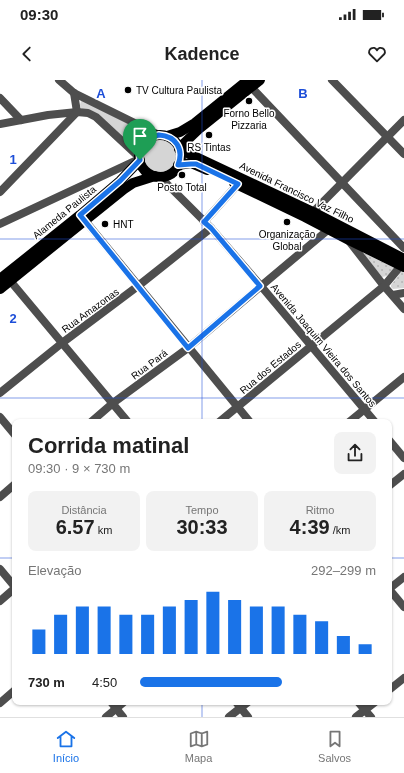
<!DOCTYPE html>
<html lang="pt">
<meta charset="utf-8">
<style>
:root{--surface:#fff;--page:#f2f2f2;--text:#222;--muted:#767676;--line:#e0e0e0;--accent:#1a73e8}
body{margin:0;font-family:Helvetica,sans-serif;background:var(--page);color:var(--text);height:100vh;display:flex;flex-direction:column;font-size:15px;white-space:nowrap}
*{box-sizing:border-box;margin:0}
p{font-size:13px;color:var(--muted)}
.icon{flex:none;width:22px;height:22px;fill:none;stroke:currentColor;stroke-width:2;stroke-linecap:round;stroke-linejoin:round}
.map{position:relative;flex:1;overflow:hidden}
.sheet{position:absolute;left:12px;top:339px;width:380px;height:286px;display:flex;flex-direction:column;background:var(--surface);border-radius:8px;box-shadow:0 1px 3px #0004}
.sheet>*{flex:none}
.pin{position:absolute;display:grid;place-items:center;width:34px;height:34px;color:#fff;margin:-41px -17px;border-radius:50% 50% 50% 0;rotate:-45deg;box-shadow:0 0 4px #0007}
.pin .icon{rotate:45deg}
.round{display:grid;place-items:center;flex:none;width:42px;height:42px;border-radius:8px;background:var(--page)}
.summary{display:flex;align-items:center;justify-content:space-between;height:68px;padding:0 16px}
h1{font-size:22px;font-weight:700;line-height:30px}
.figures{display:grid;grid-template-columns:repeat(3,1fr);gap:6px;height:68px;padding:4px 16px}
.figures div{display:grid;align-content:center;border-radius:8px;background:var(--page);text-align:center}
.figures b{font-size:20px;font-weight:700}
.figures small{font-size:11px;font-weight:400}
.figures p{font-size:11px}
.chart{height:112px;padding:8px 16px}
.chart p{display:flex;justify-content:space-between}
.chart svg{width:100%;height:72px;margin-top:4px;stroke:var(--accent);stroke-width:6}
ul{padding:0 16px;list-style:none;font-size:13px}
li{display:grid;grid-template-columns:64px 48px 1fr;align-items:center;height:30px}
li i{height:10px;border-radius:5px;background:var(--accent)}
.status{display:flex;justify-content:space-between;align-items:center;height:28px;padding:0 20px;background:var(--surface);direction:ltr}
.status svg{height:11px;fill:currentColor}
header{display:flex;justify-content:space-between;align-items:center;height:52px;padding:0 16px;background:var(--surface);font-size:18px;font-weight:700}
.dock{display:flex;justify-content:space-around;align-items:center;height:56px;border-top:1px solid var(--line);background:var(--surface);font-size:11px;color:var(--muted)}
.dock a{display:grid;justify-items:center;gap:2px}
.dock .current{color:var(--accent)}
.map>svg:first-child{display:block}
</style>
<div class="status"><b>09:30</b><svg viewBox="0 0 49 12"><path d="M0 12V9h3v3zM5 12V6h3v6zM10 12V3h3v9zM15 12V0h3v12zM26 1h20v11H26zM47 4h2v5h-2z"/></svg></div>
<header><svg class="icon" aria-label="back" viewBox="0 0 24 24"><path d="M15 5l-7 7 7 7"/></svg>Kadence<svg class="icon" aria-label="heart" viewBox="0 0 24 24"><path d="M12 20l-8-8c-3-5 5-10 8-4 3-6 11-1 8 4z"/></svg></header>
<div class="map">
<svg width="404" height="637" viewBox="0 0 404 637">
<defs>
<pattern id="grass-dots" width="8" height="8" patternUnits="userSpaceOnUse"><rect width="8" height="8" fill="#d5d5d5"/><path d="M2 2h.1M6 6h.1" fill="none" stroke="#b5b5b5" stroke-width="1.8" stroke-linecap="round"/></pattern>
</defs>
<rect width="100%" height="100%" fill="#fff"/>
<g fill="url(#grass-dots)">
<polygon points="364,173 395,188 387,196 382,197 365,176"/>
<polygon points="402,191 404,191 404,208 393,209 391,207 391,205"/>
</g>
<g fill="#d5d5d5">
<polygon points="81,20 148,54 139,61 135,71 82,30 80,25"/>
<circle cx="160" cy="76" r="16"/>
</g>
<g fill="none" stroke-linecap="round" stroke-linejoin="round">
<g stroke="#4e4e4e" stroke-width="8">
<polyline points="59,0 74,13 159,55"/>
<polyline points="332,0 404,74"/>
<polyline points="251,7 404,168"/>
<polyline points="74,13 77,32"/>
<polyline points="0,18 21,40"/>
<polyline points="0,44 48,35 77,32 88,33 96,37 139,77"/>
<polyline points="159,96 211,148 261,206 375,342"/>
<polyline points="0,112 77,32"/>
<polyline points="313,132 404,40"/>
<polyline points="82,137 250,342"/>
<polyline points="204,142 238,104"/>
<polyline points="0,144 139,79"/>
<polyline points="349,161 384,206 404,229"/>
<polyline points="7,197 128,342"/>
<polyline points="393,215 404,213"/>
<polyline points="0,313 62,263 138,206 211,148"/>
<polyline points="0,337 15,355"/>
<polyline points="91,342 113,323 188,268 261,206 329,149"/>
<polyline points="219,342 384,206 404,182"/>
<polyline points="349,342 404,297"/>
<polyline points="389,360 404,378"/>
<polyline points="389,406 404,394"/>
<polyline points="0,417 15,404"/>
<polyline points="0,489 15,507"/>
<polyline points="389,509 404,527"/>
<polyline points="389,509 404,497"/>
<polyline points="0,521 15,508"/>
<polyline points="389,610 404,598"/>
<polyline points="111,622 123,637"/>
<polyline points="236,622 248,637"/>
<polyline points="358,622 371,637"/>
<polyline points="0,623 15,610"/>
<polyline points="106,637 124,622"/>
<polyline points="229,637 248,622"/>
<polyline points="356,637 375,622"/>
</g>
<g stroke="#000" stroke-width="10">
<circle cx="160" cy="76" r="21"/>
<polyline points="167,56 180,52 195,43 248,0"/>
<polyline points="179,68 200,48 260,0"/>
<polyline points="179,69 313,132 404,179"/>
<polyline points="178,85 191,83 207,90"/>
<polyline points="234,103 305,137 349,160 404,187"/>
<polyline points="0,199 80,135 120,101 140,80"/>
<polyline points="0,209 124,109 133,103 155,96"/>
</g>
</g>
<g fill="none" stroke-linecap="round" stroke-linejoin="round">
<g stroke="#fff" stroke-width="8">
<path id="route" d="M159 55C176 56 184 69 178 85L191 84H196L238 104 204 142 211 148 260 206 188 268 80 135 120 101 140 80C138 66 145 58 159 55Z"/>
</g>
<use href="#route" stroke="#1a73e8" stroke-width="5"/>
</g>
<path fill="none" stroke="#1d4ed8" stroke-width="1" stroke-opacity="0.55" d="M202 0V342M0 159H404M0 318H404M0 478H15M389 478H404M202 622V637"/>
<g fill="#000" stroke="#fff" stroke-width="1.5">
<circle cx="128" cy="10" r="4"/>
<circle cx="249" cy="21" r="4"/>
<circle cx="209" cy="55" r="4"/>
<circle cx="182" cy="95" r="4"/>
<circle cx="287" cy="142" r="4"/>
<circle cx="105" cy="144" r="4"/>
</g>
<g text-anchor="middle" stroke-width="3" stroke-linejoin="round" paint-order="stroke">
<g font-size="10" fill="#000" stroke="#fff">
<text x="136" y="14" text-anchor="start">TV Cultura Paulista</text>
<text x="249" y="37">Forno Bello<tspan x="249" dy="12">Pizzaria</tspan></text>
<text x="209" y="71">RS Tintas</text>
<text x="182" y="111">Posto Total</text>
<text x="113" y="148" text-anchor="start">HNT</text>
<text x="287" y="158">Organização<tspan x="287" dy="12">Global</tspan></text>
</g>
<g font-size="10" fill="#000" stroke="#fff">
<text transform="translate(297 112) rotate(26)" y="4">Avenida Francisco Vaz Filho</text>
<text transform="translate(64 132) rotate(-39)" y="4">Alameda Paulista</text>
<text transform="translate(90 230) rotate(-36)" y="4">Rua Amazonas</text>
<text transform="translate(324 265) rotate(50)" y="4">Avenida Joaquim Vieira dos Santos</text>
<text transform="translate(149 284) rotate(-37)" y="4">Rua Pará</text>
<text transform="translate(270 287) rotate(-40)" y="4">Rua dos Estados</text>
</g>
</g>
<g font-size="13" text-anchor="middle" font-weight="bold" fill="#1d4ed8" stroke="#fff" stroke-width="3" stroke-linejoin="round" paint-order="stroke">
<text x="101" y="18">A</text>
<text x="303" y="18">B</text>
<text x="13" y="84">1</text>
<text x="13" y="243">2</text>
</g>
</svg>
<div class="pin" style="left:140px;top:80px;background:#1e9e55"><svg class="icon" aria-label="arrive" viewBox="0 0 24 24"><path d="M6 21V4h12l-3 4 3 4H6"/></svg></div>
<section class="sheet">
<div class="summary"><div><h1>Corrida matinal</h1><p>09:30 · 9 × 730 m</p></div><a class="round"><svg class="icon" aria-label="share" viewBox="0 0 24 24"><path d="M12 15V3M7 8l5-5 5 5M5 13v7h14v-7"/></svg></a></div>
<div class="figures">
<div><p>Distância</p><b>6.57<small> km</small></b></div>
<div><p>Tempo</p><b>30:33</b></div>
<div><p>Ritmo</p><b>4:39<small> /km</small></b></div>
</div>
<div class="chart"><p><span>Elevação</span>292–299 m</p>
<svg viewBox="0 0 160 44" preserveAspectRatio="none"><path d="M5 44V29M15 44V20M25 44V15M35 44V15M45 44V20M55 44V20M65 44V15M75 44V11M85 44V6M95 44V11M105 44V15M115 44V15M125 44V20M135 44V24M145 44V33M155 44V38"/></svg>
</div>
<ul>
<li><b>730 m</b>4:50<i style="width:60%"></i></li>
</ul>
</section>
</div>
<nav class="dock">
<a class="current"><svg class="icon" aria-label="home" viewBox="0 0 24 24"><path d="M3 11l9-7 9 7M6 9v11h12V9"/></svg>Início</a>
<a><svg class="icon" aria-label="map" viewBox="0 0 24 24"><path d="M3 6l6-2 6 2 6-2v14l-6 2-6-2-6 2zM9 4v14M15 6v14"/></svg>Mapa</a>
<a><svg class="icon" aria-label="saved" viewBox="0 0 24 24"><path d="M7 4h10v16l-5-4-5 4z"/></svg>Salvos</a>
</nav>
